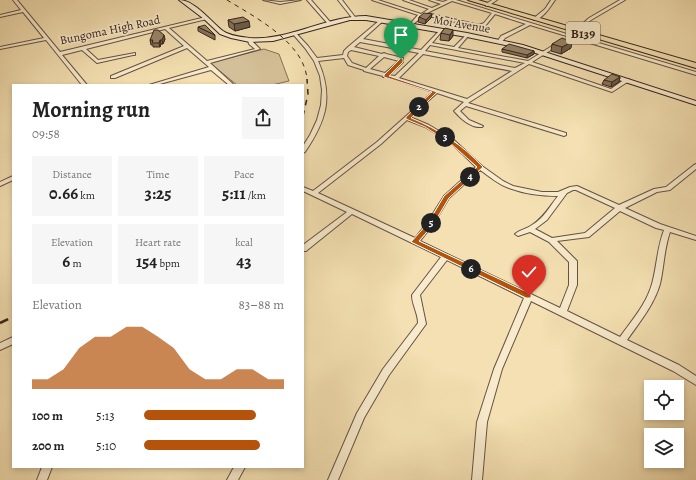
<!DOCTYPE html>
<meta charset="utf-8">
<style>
:root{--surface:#fff;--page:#f6f6f6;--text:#222;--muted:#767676;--accent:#b45309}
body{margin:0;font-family:Alegreya,serif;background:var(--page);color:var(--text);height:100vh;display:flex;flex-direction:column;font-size:15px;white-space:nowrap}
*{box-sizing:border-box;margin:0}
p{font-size:13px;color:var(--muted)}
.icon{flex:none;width:22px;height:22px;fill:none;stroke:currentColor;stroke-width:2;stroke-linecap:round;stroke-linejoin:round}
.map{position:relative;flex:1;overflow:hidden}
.side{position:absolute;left:12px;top:84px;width:292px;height:384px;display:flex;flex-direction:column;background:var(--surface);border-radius:0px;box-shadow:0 2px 6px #0003}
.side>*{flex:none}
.buttons{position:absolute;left:644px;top:380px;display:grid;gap:8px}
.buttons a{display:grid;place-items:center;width:40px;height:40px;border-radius:0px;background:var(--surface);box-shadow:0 2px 6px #0003;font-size:20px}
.pin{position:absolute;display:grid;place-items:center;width:34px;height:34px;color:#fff;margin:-41px -17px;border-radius:50% 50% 50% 0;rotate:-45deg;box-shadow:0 0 4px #0007}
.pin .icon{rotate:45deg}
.km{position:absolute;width:20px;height:20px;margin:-10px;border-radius:50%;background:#222;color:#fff;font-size:11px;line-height:20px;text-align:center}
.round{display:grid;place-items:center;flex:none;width:42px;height:42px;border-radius:0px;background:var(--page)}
.headline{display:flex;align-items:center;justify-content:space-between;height:68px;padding:0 20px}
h1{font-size:22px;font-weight:700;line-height:30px}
.metrics{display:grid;grid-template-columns:repeat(3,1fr);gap:6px;height:68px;padding:4px 20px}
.metrics div{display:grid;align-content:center;border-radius:0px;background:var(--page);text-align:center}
.metrics b{font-size:17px;font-weight:700}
.metrics small{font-size:11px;font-weight:400}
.metrics p{font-size:11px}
.chart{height:112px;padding:8px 20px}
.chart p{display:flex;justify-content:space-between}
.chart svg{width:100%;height:72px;margin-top:4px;fill:var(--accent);opacity:.7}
ul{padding:0 20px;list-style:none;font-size:13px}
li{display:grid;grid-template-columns:64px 48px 1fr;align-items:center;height:30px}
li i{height:10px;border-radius:5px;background:var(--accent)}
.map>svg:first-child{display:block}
</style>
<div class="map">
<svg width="696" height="480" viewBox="0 0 696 480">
<rect width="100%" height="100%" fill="#f4e0b2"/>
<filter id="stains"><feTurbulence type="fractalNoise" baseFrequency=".005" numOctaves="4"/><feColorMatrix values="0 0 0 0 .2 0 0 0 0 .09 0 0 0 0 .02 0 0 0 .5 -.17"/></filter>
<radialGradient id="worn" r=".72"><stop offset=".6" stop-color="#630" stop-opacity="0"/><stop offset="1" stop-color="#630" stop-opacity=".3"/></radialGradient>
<polygon fill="#d4c098" stroke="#847259" points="264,49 279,54 289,81 272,85 237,85 210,63"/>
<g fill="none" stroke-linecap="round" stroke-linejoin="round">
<g stroke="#655240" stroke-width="2">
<g id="street">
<polygon points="13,0 17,0 60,52 206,17 208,18 207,19 169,28 207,61 255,49 249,44 248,40 250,39 260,49 210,63 234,85 229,85 211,70 156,85 149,85 209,67 187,48 115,78 111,78 111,76 184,46 165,29 86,49 98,60 135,53 135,55 133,55 97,63 82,50 62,55 87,85 82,85 46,40 0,49 0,47 44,38 23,12 0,17 0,15 21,10"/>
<polygon points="263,0 280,2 301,0 280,4"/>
<polygon points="307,0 311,0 331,23 331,25 329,25"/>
<polygon points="338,0 342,0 355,17 355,19 353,19"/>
<path d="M372 0H378L421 14 429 9 403 0H409L432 8 441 4 429 0H435L443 2 448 0H456L570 35 589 18 620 0H625L591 20 572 35 696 72V75L530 25 505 38 501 43H497V42L501 36 526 24 495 14 486 25 479 27 424 15 410 27 408 26 409 25 418 15ZM452 1 492 13 484 23 479 25 427 13Z"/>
<polygon points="492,0 497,0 488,6 486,6 486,4"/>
<path d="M551 0H555C550 7 543 19 534 20V18L545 9Z"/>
<path d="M380 20 383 21 363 39 421 50 440 30 442 31 432 43 454 47 467 34 469 35 458 48 528 61 560 41 562 42V43L532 62 611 89 625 79H629V81L612 92 529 64 468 103 566 133V135L564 136 466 106 460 111 469 120 483 126 482 127C471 128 461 119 454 111L464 102 437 93 410 117 429 125 454 140 482 166 503 181 513 186 542 192H558L570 187 577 186 619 205 654 189 666 187 694 165 696 164V169L670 190 657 192 625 208 660 224 696 236V240L670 232C664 249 664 267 660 284 654 305 639 323 627 340L679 365 696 376V385L673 371 531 301 502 369 487 422 482 480H472L477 422 494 369 524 298 447 260 420 295 426 324 389 375 364 418 338 480H328L357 413 383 369 418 323C418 313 412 305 412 295L441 257 352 214 306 251H303V245L347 212 303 191V187L313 191 377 142 433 92 387 77H383V76L364 71V70L348 65 344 58 318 61C334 97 326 121 305 152L303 153V146L310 135 317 120 321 105 322 90 320 76 314 61 305 48 292 33 295 32 308 46 317 58 343 55 344 51 348 47ZM360 42 419 53 395 76 389 75 403 62V58L386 54 384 53 382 54 354 47ZM430 45 525 63 515 68 425 51ZM351 50 379 56 366 68 352 63 347 56 348 52ZM423 54 512 71 467 99 399 78ZM384 57 399 61 385 73 370 69ZM407 120 425 127 450 142 476 167 444 196 427 223 415 238 318 193 381 144ZM480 170C489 176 499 185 509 188 525 194 542 196 558 196 550 206 544 218 532 225 527 229 519 230 515 234L518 236 530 232 549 242 569 262V285L560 308 420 241 432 226 449 198ZM573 190H576L615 208 585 233 552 238 535 229 547 220 567 193ZM620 211 656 228 664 230C657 248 657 266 652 284 646 305 632 320 620 337L567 311 577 285V261L557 241 589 237Z"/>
<polygon points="13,176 13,180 0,186 0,182"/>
<polygon points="13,337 13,344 0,350 0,343"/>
<polygon points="42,467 52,467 47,480 37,480"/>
<polygon points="234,467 245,467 238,480 227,480"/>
</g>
</g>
<g stroke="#35231a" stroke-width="2">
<path id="secondary" d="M179 0C195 0 211 22 223 31 230 36 242 37 250 38 289 41 326 16 366 16L467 33 523 45 696 101V105L520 48 467 37 366 20H350L273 41 250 42 231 38 220 34 204 19Z"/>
</g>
<g stroke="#35231a" stroke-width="2">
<polygon id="primary" points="468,0 478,0 696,63 696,68"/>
</g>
<use href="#street" fill="#f8ebcd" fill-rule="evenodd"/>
<use href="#secondary" fill="#f8ebcd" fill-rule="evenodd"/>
<use href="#primary" fill="#f4e0b2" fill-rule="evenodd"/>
<path stroke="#35231a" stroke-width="1" stroke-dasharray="4.5 4.5" stroke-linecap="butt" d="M227 0C255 17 305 43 307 80"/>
<polyline stroke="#35231a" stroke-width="1.5" stroke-dasharray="5.5 5.5" stroke-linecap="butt" points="303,116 308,94 307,79"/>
<polyline stroke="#35231a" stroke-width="2.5" stroke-dasharray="9 9" stroke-linecap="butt" points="0,323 13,317"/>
</g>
<g fill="#83725a" stroke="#35231a">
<polygon points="432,14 431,18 425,24 418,22 419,17"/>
<polygon points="228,20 250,27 235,31 229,27"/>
<polygon points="198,27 215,35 215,40 198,31"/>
<polygon points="445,28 453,36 449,41 440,40 441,33"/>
<polygon points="165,39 163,44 161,44 160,47 153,47 153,45 151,45 150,40"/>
<polygon points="552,44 571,48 561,54 551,51"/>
<polygon points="502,49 534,51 534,54 527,58 502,52"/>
<polygon points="620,77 619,82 611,87 602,84 604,80"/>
</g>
<g fill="#6a5d4a" stroke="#35231a">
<polygon points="432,14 431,18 425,24 426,20"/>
<polygon points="249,21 250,27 235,31 234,24"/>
<polygon points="453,30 453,36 449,41 450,35"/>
<polygon points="164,35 165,39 163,44 162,40"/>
<polygon points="160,40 161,44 160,47 159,43"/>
<polygon points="572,42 571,48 561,54 562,47"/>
<polygon points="534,51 534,54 527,58 527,55"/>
<polygon points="620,77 619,82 611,87 612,82"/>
</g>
<g fill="#988569" stroke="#35231a">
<polygon points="424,13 432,14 426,20 419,17"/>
<polygon points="243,17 249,21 234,24 228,20"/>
<polygon points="205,25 215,35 198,27"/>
<polygon points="445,28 453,30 450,35 441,33"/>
<polygon points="154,30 158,30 164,35 162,40 160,40 159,43 152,43 153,40 150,40"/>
<polygon points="562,38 572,42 562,47 552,44"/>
<polygon points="509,44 534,51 527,55 502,49"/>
<polygon points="612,74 620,77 612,82 604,80"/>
</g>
<path fill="#b45309" stroke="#fff" d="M401 58 403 59V62L389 76 437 92 411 118C438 129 463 145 483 167L449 198 433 225 419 241 531 294V298H526L411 242 428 223 444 196 477 167 450 143 425 127 406 119V117L432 92 384 77V75Z"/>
<g text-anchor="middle" stroke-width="3.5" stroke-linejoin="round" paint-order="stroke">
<g font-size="12" fill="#35231a" stroke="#f8ebcd">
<text transform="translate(462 24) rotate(10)" y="4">Moi Avenue</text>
<text transform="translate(110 30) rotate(-12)" y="4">Bungoma High Road</text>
</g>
<rect fill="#f8ebcd" stroke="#705f50" stroke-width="1" x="566" y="22" width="34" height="22" rx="3"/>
<g font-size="13" font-weight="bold" fill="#35231a">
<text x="583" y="38">B139</text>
</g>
</g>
<rect width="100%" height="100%" filter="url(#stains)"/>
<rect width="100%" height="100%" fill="url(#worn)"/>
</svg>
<div class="buttons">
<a><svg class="icon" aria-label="locate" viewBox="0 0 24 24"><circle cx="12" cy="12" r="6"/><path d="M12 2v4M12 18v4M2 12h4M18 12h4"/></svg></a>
<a><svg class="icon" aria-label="layers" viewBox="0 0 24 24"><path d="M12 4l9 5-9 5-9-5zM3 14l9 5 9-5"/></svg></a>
</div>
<div class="pin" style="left:401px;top:59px;background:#1e9e55"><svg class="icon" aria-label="arrive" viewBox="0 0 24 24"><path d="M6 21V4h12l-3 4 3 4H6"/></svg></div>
<div class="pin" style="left:529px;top:296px;background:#d93025"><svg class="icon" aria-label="check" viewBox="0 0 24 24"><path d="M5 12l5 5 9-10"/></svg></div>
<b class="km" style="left:419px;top:107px">2</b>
<b class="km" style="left:445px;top:137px">3</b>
<b class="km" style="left:470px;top:177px">4</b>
<b class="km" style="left:431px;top:223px">5</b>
<b class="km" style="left:471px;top:269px">6</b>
<section class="side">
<div class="headline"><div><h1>Morning run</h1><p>09:58</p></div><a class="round"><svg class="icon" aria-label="share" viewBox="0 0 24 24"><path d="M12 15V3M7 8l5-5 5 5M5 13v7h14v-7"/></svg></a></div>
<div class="metrics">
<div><p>Distance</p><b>0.66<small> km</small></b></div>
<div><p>Time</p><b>3:25</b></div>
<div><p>Pace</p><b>5:11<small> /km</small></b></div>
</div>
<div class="metrics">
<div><p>Elevation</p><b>6<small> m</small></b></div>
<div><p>Heart rate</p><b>154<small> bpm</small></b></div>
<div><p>kcal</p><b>43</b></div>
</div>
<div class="chart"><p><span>Elevation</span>83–88 m</p>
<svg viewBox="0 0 160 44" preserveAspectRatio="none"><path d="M0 44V38L10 38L20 32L30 19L40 12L50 12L60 6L70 6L80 12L90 19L100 32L110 38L120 38L130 32L140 32L150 38L160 38V44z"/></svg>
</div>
<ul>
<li><b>100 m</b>5:13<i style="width:80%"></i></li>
<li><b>200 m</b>5:10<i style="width:83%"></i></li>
</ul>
</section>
</div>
